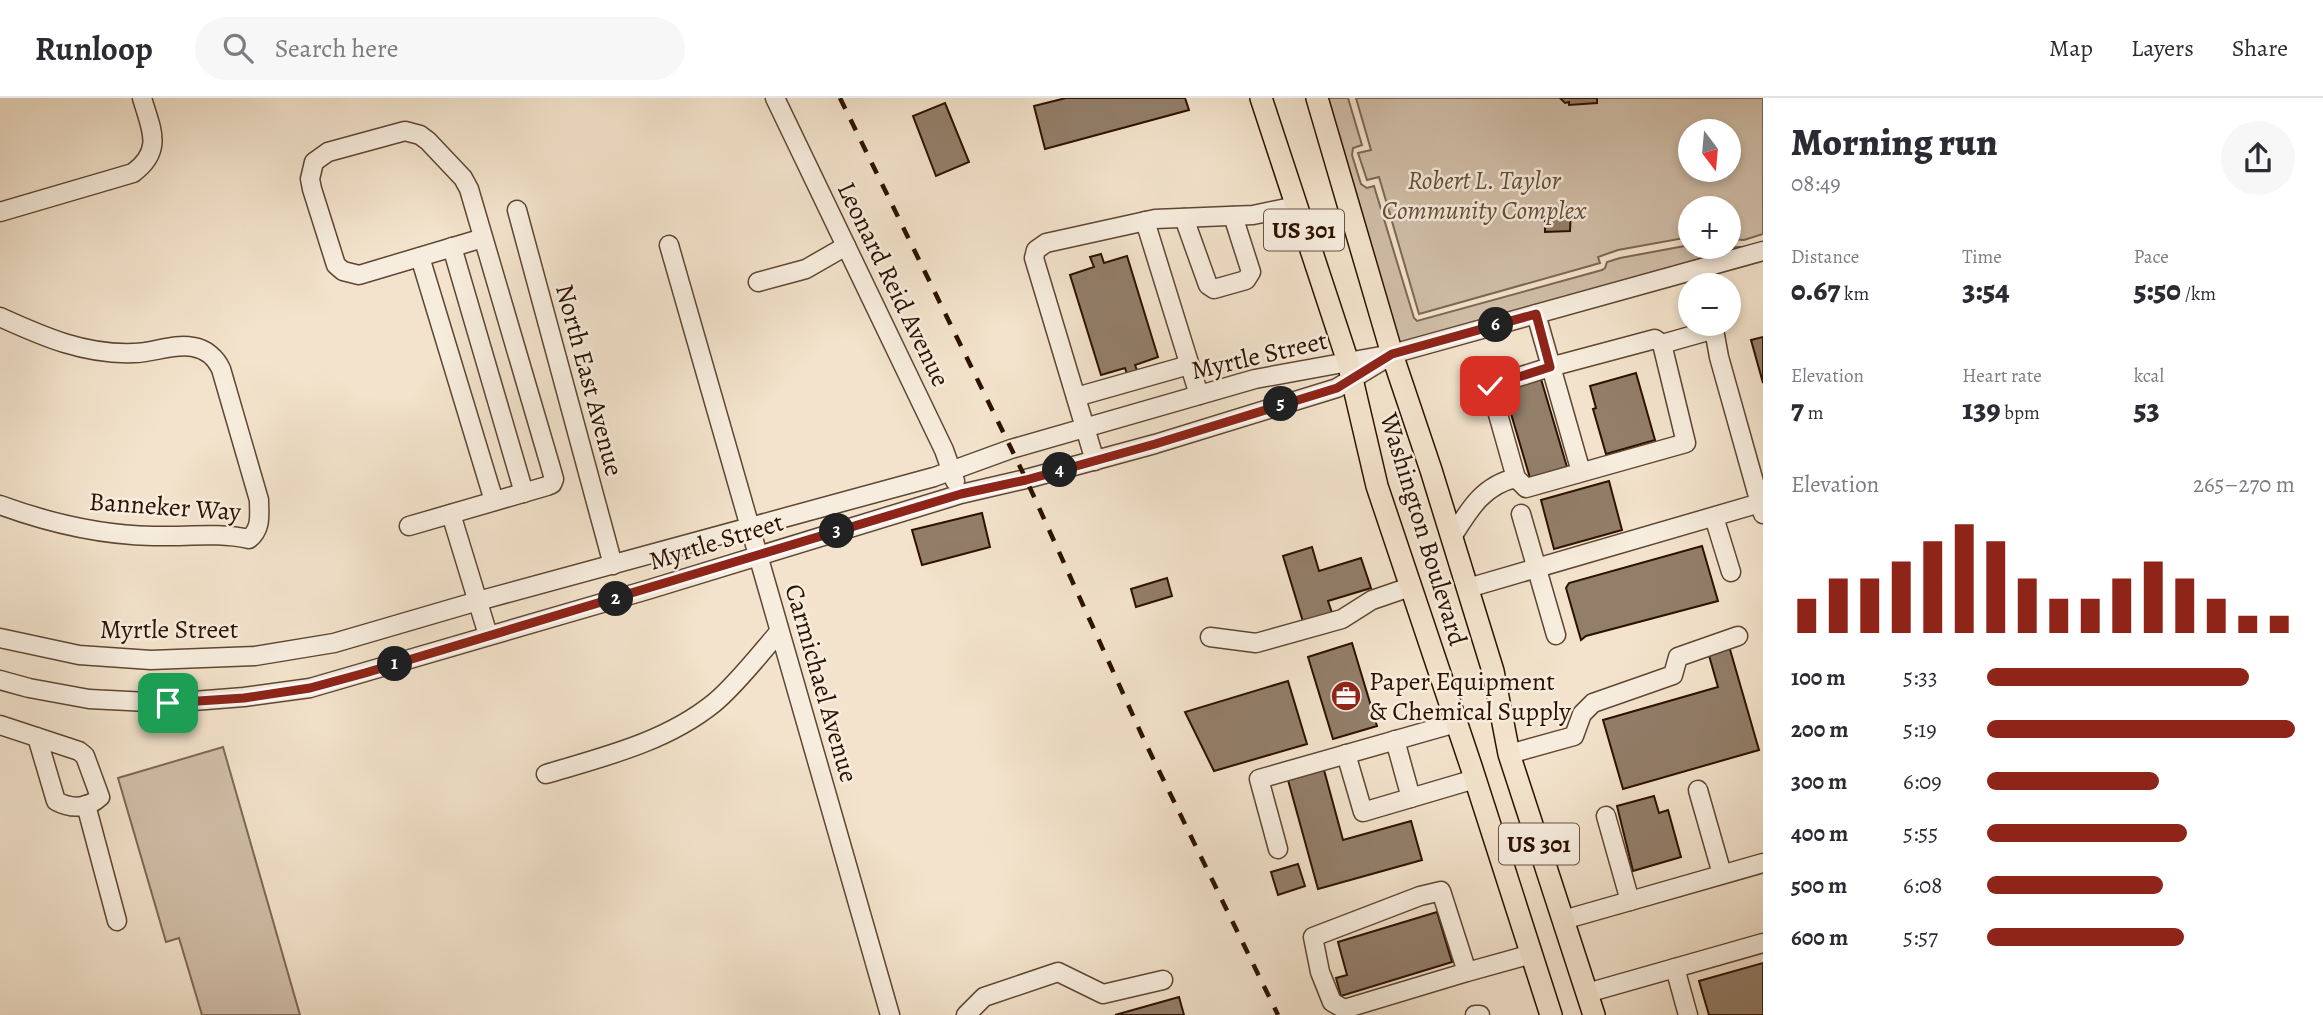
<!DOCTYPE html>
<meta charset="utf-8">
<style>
:root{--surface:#fff;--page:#f7f7f7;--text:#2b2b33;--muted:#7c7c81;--line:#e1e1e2;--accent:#8f2418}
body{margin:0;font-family:Alegreya,serif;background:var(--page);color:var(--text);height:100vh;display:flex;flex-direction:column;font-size:26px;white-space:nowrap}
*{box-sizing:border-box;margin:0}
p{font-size:23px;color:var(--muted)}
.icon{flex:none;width:38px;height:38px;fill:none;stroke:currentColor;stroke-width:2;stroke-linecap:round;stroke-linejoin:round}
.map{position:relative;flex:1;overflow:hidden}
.side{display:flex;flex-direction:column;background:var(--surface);width:560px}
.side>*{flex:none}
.needle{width:46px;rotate:164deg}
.controls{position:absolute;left:1678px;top:21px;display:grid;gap:14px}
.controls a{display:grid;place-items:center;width:63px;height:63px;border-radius:50%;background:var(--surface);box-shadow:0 4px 10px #0003;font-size:35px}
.pin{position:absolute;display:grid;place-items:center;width:60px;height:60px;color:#fff;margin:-30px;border-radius:14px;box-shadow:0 4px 10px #0006}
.km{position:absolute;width:35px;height:35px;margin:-18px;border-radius:50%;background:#222;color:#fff;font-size:19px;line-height:35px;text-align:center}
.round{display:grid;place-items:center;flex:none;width:74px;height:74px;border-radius:37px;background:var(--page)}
.summary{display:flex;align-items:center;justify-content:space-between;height:119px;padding:0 28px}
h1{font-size:38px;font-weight:800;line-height:52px}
.metrics{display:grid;grid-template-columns:repeat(3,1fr);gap:10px;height:119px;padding:7px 28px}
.metrics div{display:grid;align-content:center}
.metrics b{font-size:30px;font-weight:800}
.metrics small{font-size:19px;font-weight:400}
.metrics p{font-size:19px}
.chart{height:196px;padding:14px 28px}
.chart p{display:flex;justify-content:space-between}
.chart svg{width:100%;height:126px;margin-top:7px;stroke:var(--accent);stroke-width:6}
ul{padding:0 28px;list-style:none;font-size:23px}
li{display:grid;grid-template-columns:112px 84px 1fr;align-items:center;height:52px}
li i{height:18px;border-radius:9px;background:var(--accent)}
header{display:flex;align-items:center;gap:42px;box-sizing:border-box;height:98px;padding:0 35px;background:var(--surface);border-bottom:2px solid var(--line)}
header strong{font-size:33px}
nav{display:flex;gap:38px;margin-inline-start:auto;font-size:24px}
.search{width:490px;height:63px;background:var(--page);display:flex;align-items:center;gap:18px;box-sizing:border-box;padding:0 24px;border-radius:38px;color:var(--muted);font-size:26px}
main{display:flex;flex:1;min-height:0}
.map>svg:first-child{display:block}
</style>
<header>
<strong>Runloop</strong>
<div class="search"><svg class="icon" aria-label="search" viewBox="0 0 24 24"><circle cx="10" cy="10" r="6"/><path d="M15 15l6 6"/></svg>Search here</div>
<nav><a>Map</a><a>Layers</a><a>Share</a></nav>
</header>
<main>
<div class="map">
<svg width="1763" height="917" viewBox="0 0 1763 917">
<rect width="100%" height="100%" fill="#f3e3cc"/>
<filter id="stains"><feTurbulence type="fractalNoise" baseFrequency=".00286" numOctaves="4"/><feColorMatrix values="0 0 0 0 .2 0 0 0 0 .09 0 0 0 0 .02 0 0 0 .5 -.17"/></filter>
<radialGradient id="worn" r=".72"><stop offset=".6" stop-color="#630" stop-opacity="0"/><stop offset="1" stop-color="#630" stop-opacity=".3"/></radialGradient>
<g fill="#d1bfa9" stroke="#7e6854" stroke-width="2" fill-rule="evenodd">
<polygon points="1325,0 1348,0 1362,47 1353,50 1352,57 1361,86 1367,90 1374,88 1414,220 1417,223 1602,172 1605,170 1607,164 1620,160 1690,147 1690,149 1743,149 1397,246"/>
<path d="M1356 0H1763V136L1744 142 1729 141V110H1690V139L1618 152 1598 159 1600 165 1419 216 1379 79 1367 82 1358 55 1371 52ZM1690 33H1729V72H1690Z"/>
<polygon points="223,649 300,917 202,917 179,840 166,844 118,680"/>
</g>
<g fill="#937e6a" stroke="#2c1100" stroke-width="2">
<polygon points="1066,0 1185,0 1189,12 1045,51 1034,8"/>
<polygon points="1560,0 1597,0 1597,5 1569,7 1569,4 1565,5"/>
<polygon points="945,5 969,64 936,78 913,18"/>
<polygon points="1545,109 1571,109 1570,133 1545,134"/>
<polygon points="1101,156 1104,165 1127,158 1158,259 1135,267 1138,275 1128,279 1125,270 1101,277 1070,177 1094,169 1090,159"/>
<polygon points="1763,239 1763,285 1751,242"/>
<polygon points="1636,275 1655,342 1606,356 1593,311 1596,310 1590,288"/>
<polygon points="1541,281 1567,369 1530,380 1504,292"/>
<polygon points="1609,383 1622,432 1554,451 1541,402"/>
<polygon points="982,415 990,449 922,467 912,432"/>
<polygon points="1702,448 1718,503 1586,538 1581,542 1566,490 1569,485"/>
<polygon points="1312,449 1319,473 1361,460 1371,490 1328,503 1333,518 1304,527 1283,458"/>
<polygon points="1167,480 1172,498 1136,509 1131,491"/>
<polygon points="1352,545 1377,628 1333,641 1308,559"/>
<polygon points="1729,548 1759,652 1623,691 1603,622 1718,589 1708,554"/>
<polygon points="1288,583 1307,646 1214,673 1185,614"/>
<polygon points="1324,672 1343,742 1411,723 1422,762 1318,791 1288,682"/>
<polygon points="1654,698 1659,715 1668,712 1681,759 1633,773 1617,708"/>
<polygon points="1298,766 1305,788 1278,797 1271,774"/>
<polygon points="1437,814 1452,864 1341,898 1336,880 1347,877 1338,844"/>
<polygon points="1763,865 1763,917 1709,917 1699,883"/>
<polygon points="1179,899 1184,917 1115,917"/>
</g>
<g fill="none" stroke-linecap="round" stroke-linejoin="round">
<g stroke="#5e4633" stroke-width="21">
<g id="minor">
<polyline points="775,0 944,352 955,383"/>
<polyline points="517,112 613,467"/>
<path d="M0 114 133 75C164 52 151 31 142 0"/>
<polyline points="1184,120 1208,187 1214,191 1246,182 1251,174 1233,118"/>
<polyline points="1145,123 1199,297"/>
<polyline points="669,147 890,917"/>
<polyline points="452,149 524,395"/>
<polyline points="420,159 494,403"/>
<polyline points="758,184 806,171 846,148"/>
<polyline points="1536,216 1581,374"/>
<path d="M0 219C44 239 85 257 134 255 153 255 174 245 193 249 206 251 216 260 221 271L259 402C259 417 262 430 249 441 218 434 185 439 153 438 101 437 49 425 0 407"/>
<polyline points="1713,226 1719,259 1763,416"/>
<polyline points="1662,246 1715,231"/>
<polyline points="1076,299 1189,267"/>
<polyline points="1095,363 1034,160 1036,152 1046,145 1155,121 1253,117 1296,108"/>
<polyline points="451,416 488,537"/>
<polyline points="1521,416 1556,537"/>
<polyline points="1714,419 1731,474"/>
<polyline points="409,428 547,388 552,386 554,381 550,367 469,91 463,80 428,43 420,37 405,33 328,54 314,64 310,81 312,91 336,167 343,173 359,177 483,140"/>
<path d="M1452 439C1469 412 1483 387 1516 380L1490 288 1550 269 1655 241 1662 246 1686 345 1526 390 1516 380"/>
<polyline points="1468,490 1760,405"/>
<polyline points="1210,539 1256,545 1342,521 1372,502 1410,489"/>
<polyline points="0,540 79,557 151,562 255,558 334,545 478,503 934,379 1011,351 1255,281 1392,256 1763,153"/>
<polyline points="0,582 29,590 89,601 168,605 244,599 310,590 647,492 961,396 1026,381 1155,346 1337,290 1383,262"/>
<path d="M0 627 79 653 85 658 100 699C87 711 71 711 56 703L37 639"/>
<polyline points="1395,642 1411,700"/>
<polyline points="1346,656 1363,714 1475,681"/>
<polyline points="1509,656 1574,638 1582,616 1593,605 1673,577 1678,559 1738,538"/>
<path d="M546 676C603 659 666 644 714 605 735 588 760 556 779 534"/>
<polyline points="1698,692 1722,776"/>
<polyline points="86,707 117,823"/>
<polyline points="1278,751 1259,681 1456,625"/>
<polyline points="1630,803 1763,765"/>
<polyline points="1563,822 1630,803 1606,718"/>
<polyline points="1675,870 1688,917"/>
<polyline points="1467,874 1344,911 1332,904 1320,874 1313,839 1420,798 1441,793 1467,874 1532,856"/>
<polyline points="1587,895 1763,845"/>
<polyline points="966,917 984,899 1058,874 1103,896 1163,882"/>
<polyline points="1475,917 1480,917"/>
</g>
</g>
<g stroke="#2c1100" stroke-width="24">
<g id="major">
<polyline points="1261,0 1348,264 1377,388 1471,668 1551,917"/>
<polyline points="1317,0 1392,256 1431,372 1493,573 1509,656 1594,917"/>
</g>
</g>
<use href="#minor" stroke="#f7edde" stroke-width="18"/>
<use href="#major" stroke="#f3e3cc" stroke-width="21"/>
<polyline stroke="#2c1100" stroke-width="4.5" stroke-dasharray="12 12" stroke-linecap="butt" points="840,0 1026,381 1145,644 1278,917"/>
</g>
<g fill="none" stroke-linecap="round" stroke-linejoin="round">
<g stroke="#fff" stroke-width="14">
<polyline id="route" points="168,605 244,600 310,590 365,575 961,396 1026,382 1155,346 1337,290 1392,256 1536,216 1550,269 1490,288"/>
</g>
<use href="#route" stroke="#8f2418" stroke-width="9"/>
</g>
<defs>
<g id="office-disc" transform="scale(1.575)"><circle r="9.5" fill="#8f2418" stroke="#f7edde"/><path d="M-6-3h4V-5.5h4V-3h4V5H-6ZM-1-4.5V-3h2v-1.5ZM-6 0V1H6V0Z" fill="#fff"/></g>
</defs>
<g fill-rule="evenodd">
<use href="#office-disc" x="1346" y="598"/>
</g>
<g text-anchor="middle" stroke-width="5" stroke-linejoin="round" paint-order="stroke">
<g fill="#f7edde" stroke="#695343" stroke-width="2">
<rect x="1264" y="111.5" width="80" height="41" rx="5"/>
<rect x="1499" y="725.5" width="80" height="41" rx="5"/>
</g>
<g font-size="24" font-weight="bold" fill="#2c1100">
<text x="1304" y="140">US 301</text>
<text x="1539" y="754">US 301</text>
</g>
<g font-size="26" font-style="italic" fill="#664e3b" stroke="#f7edde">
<text x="1484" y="91">Robert L. Taylor<tspan x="1484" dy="30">Community Complex</tspan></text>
</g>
<g font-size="26" fill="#2c1100" stroke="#f7edde">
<text transform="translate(894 186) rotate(64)" y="9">Leonard Reid Avenue</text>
<text transform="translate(1259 257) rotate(-13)" y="9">Myrtle Street</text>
<text transform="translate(590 282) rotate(75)" y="9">North East Avenue</text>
<text transform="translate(165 408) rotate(4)" y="9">Banneker Way</text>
<text transform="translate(1424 431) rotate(73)" y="9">Washington Boulevard</text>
<text transform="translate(716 443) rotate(-17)" y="9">Myrtle Street</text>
<text x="169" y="540">Myrtle Street</text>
<text transform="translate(822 585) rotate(74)" y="9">Carmichael Avenue</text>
</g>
<g font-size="26" fill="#2c1100" stroke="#f7edde" text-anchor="start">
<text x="1369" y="592">Paper Equipment<tspan x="1369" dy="30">&amp; Chemical Supply</tspan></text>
</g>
</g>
<rect width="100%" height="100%" filter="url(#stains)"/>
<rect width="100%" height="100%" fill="url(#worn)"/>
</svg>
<div class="controls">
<a><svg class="needle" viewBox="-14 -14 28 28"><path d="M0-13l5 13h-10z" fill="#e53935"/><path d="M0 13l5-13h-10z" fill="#7c7c81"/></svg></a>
<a>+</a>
<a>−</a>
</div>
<div class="pin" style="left:168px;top:605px;background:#1e9e55"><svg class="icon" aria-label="arrive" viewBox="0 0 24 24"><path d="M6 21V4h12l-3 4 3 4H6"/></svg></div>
<div class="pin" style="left:1490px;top:288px;background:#d93025"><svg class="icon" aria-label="check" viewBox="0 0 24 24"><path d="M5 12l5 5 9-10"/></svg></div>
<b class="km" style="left:395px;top:566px">1</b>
<b class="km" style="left:616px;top:501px">2</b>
<b class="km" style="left:837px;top:433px">3</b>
<b class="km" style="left:1060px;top:372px">4</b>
<b class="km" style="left:1281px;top:306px">5</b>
<b class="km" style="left:1496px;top:227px">6</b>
</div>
<section class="side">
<div class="summary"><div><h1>Morning run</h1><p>08:49</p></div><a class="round"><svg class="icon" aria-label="share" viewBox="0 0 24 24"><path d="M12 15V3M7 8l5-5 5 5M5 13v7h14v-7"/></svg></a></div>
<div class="metrics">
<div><p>Distance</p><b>0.67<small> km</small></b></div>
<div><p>Time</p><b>3:54</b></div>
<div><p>Pace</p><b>5:50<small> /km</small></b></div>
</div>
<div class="metrics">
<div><p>Elevation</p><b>7<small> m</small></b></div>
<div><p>Heart rate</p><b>139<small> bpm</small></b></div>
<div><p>kcal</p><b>53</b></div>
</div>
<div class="chart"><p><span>Elevation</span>265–270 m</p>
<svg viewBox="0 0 160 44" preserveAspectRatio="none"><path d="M5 44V32M15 44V25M25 44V25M35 44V19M45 44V12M55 44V6M65 44V12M75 44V25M85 44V32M95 44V32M105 44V25M115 44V19M125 44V25M135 44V32M145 44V38M155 44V38"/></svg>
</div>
<ul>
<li><b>100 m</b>5:33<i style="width:85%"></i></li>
<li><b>200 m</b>5:19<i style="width:100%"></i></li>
<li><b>300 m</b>6:09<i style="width:56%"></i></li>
<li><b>400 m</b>5:55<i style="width:65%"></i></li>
<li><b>500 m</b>6:08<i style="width:57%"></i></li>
<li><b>600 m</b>5:57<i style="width:64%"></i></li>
</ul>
</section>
</main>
